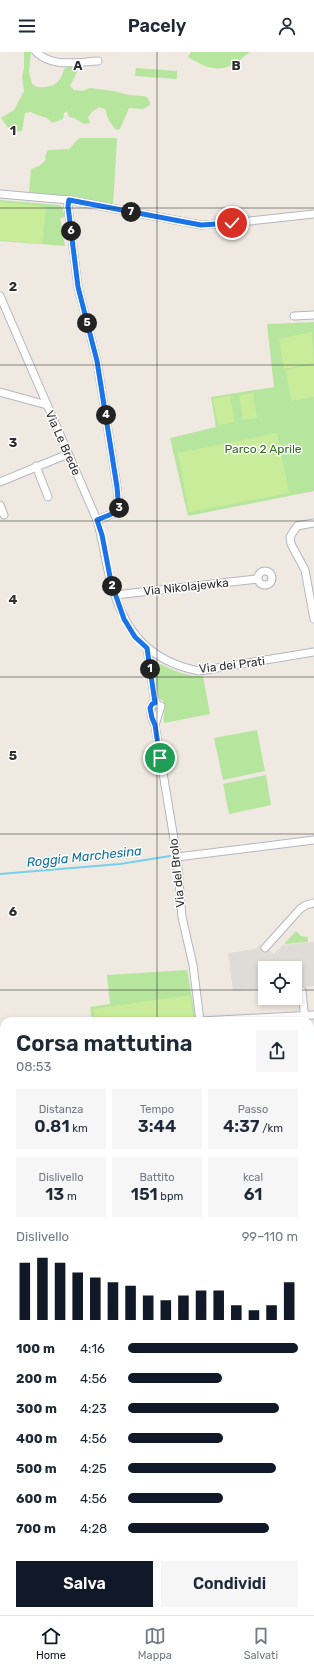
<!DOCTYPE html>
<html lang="it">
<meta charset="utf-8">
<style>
:root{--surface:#fff;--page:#f6f6f7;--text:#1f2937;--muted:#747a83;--line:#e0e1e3;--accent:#111827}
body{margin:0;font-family:Rubik,sans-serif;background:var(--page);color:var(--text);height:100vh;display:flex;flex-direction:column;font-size:15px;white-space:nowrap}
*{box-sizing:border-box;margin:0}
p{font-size:13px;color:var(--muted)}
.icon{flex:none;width:22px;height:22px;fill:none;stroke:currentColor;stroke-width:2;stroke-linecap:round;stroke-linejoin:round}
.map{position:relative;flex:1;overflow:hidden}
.details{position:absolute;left:0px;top:965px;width:314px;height:598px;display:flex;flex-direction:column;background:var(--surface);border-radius:12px 12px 0 0;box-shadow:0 2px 6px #0003}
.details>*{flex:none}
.tools{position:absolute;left:258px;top:909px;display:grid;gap:8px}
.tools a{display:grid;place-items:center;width:44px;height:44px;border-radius:0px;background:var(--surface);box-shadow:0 2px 6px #0003;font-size:20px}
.pin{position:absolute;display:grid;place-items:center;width:34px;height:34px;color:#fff;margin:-17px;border:2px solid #fff;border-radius:50%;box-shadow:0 1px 4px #0007}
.km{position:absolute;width:20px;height:20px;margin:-10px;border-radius:50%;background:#222;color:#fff;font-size:11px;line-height:20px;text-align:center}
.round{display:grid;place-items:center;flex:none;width:42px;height:42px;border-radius:0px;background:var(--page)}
.overview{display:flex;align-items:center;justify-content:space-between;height:68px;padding:0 16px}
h1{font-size:22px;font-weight:600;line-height:30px}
.figures{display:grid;grid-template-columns:repeat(3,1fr);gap:6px;height:68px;padding:4px 16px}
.figures div{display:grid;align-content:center;border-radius:0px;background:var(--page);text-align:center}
.figures b{font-size:17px;font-weight:600}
.figures small{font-size:11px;font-weight:400}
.figures p{font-size:11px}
.chart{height:112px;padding:8px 16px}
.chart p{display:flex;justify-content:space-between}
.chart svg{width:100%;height:72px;margin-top:4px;stroke:var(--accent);stroke-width:6}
.action{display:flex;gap:8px;margin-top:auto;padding:8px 16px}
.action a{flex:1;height:46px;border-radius:0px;background:var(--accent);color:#fff;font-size:16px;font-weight:600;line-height:46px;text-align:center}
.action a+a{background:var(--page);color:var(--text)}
ul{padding:0 16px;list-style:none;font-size:13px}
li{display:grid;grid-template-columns:64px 48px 1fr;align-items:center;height:30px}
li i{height:10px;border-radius:5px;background:var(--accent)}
header{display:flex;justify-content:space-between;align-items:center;height:52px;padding:0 16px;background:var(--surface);font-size:18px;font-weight:600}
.menu{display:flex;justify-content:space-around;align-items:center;height:56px;border-top:1px solid var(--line);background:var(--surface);font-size:11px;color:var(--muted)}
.menu a{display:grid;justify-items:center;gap:2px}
.menu .current{color:var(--accent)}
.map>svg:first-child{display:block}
</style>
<header><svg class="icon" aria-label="menu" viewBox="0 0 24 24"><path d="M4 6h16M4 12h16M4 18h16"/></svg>Pacely<svg class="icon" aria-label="person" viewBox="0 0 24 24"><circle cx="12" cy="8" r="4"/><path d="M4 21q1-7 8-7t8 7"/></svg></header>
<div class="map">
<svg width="314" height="1563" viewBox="0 0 314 1563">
<rect width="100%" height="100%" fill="#efe9e1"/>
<polygon fill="#e3e1e8" points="0,1521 4,1524 4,1550 0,1549"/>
<g fill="#b6e59e">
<path d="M24 0H31L29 20 32 32 37 35C53 36 60 32 64 17L73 13 79 16 70 34 74 38 83 39 90 36 113 39 129 43 142 44 147 45 150 50V53L143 57 129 56 120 77 116 78 109 69 105 57 99 55 92 60 88 65 90 71 84 72 74 66 69 65 67 59 64 61 63 67 52 71C46 63 39 65 31 60L25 61 22 79 15 80 8 76 1 66 14 58 24 39 22 25 24 16Z"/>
<path d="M191 0H250C226 20 216 22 188 5Z"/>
<polygon points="136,16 177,19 177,27 135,24"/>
<polygon points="79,86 117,86 113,153 29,140 31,117 39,114 46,108 45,104 48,98 69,97"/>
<polygon points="0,148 59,153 62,155 65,165 60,166 65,194 0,189"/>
<polygon points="314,270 314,439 188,464 170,386 216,375 211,345 274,335 267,272"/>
<path d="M150 607C167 615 184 625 203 624L210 662 164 671C163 662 166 656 163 648L157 647Z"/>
<polygon points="257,678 265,719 223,728 214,686"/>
<polygon points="266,723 271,753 229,762 223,732"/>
<polygon points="296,879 301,884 308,885 308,890 284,892"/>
<polygon points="187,918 196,969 92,969 90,955 110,952 107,923"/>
</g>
<polygon fill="#c8d9b8" points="4,1161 4,1271 0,1272 0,1162"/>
<g fill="#c9ec9a">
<polygon points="0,150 46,155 42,192 0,188"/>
<polygon points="312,280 314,311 284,317 279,287"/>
<polygon points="314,312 314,345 291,349 286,318"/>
<polygon points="253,341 257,366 243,368 239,344"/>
<polygon points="230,344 235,370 218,373 213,347"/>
<polygon points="277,381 289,441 189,460 178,401"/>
<polygon points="190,943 194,969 95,969 93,957"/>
</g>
<polygon fill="#dfdcd8" points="314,890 314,934 295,935 295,916 265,916 265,937 233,939 228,901 256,897 260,892 274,902 283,893"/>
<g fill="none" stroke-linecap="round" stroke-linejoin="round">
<polyline stroke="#75cff0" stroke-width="2" points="0,822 120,812 170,804"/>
<g stroke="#b4b7c1" stroke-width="9">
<g id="minor">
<path d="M36 0C53 16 77 10 98 9"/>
<polyline points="0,142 69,148 201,173 232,171 314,162"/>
<polyline points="69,148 68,154 78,235 97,309 117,435 119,459 97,468"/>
<path d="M0 244 97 468C103 488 105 509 111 530 124 579 148 609 199 619L314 600"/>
<polyline points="294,264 314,263"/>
<polyline points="0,340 47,353"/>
<polyline points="36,414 48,445"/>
<polyline points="0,430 68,402"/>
<polyline points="0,453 4,463"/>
<polyline points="314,471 297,474 290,485 291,492 305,518 314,567"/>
<circle cx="265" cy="526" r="7"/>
<polyline points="115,543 257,527"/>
<polyline points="147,596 155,651"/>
<path d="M155 673 161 654 155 651 152 652C149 658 152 667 155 673L177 805 182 865 193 913 200 969"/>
<polyline points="177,805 314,788"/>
<polyline points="265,896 300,857 306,853 314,851"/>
<polyline points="302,939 305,969"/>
<polyline points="201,969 314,963"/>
<polyline points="1,979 4,979"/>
<polyline points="310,1019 314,1057"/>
<polyline points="0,1066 4,1066"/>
<polyline points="310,1066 311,1065"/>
<polyline points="310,1103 314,1103"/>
<polyline points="310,1152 314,1152"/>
<polyline points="310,1222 314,1236"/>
<polyline points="310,1262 314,1264"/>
<polyline points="310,1283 314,1275"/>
<polyline points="0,1290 4,1298"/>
<polyline points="310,1310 314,1312"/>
<polyline points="310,1424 314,1423"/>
<polyline points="310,1460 314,1459"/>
<polyline points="310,1491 314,1509 310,1510"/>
<polyline points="123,1563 132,1559"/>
<polyline points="266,1563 271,1559"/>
</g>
</g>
<g stroke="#c9c9c9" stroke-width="11">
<g id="major">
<polyline points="0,1510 4,1513"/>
<polyline points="81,1559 89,1563"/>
<polyline points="100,1559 108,1563"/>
</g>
</g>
<use href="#minor" stroke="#fff" stroke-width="7"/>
<use href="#major" stroke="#f2d163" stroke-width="9"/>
</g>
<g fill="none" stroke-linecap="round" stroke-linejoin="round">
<g stroke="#fff" stroke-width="8">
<polyline id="route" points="160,706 155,673 152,666 150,656 152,652 155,651 147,596 135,585 124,567 111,530 102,483 97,468 119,459 117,435 97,309 78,235 68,154 69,148 201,173 232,171"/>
</g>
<use href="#route" stroke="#1a73e8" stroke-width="5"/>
</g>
<path fill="none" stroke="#2e2e2e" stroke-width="1" stroke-opacity="0.55" d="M157 0V969M0 156H314M0 313H314M0 469H314M0 625H314M0 782H314M0 938H265M295 938H314M0 1094H4M310 1094H314M0 1250H4M310 1250H314M0 1407H4M310 1407H314M157 1559V1563"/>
<g text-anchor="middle" stroke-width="3" stroke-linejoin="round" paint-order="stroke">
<g font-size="12" fill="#2e2e2e" stroke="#fff">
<text transform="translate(63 391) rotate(66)" y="4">Via Le Brede</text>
<text transform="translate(186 535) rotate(-6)" y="4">Via Nikolajewka</text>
<text transform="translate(232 613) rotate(-7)" y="4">Via dei Prati</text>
<text transform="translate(177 821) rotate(-96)" y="4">Via del Brolo</text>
</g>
<g font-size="12" fill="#2c6e1b" stroke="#fff">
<text x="263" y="401">Parco 2 Aprile</text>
</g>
<g font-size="13" font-style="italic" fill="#0d6fa3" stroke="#fff">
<text transform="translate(84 804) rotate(-6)" y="5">Roggia Marchesina</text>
</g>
</g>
<g font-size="13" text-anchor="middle" font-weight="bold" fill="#2e2e2e" stroke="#fff" stroke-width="3" stroke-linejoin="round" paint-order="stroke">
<text x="78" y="18">A</text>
<text x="236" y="18">B</text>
<text x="13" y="83">1</text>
<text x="13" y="239">2</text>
<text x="13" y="395">3</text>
<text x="13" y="552">4</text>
<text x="13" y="708">5</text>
<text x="13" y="864">6</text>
</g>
</svg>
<div class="tools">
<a><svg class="icon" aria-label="locate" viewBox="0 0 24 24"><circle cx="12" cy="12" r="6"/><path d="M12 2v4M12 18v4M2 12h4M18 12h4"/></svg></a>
</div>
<div class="pin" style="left:160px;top:706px;background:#1e9e55"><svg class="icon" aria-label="arrive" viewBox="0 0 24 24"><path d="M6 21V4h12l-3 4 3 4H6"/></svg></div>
<div class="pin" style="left:232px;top:171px;background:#d93025"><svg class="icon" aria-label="check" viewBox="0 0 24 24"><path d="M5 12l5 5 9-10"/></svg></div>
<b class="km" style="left:150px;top:617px">1</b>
<b class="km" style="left:112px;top:534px">2</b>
<b class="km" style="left:119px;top:456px">3</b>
<b class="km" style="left:106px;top:363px">4</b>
<b class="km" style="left:87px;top:271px">5</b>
<b class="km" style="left:71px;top:179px">6</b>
<b class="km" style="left:131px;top:160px">7</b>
<section class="details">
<div class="overview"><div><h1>Corsa mattutina</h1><p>08:53</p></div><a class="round"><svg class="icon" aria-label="share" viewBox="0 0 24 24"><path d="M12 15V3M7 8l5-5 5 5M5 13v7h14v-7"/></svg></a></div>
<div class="figures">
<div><p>Distanza</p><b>0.81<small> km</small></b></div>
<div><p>Tempo</p><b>3:44</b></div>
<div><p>Passo</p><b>4:37<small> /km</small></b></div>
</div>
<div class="figures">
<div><p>Dislivello</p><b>13<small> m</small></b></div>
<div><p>Battito</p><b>151<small> bpm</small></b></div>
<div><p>kcal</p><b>61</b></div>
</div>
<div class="chart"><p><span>Dislivello</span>99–110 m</p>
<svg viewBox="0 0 160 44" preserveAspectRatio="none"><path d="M5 44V9M15 44V6M25 44V9M35 44V15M45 44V18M55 44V21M65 44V23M75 44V29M85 44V32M95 44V29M105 44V26M115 44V26M125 44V35M135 44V38M145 44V35M155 44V21"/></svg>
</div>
<ul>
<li><b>100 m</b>4:16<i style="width:100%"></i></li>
<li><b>200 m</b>4:56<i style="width:55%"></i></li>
<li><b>300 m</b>4:23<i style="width:89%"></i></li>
<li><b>400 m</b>4:56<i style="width:56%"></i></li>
<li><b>500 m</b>4:25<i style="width:87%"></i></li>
<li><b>600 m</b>4:56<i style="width:56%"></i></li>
<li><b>700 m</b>4:28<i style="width:83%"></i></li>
</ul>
<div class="action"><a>Salva</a><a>Condividi</a></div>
</section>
</div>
<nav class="menu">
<a class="current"><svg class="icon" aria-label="home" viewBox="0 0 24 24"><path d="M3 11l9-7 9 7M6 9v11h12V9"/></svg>Home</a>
<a><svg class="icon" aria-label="map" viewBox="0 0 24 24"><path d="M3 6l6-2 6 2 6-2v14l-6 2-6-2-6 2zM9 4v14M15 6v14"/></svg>Mappa</a>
<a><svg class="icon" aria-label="saved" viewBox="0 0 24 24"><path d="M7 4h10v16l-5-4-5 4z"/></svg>Salvati</a>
</nav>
